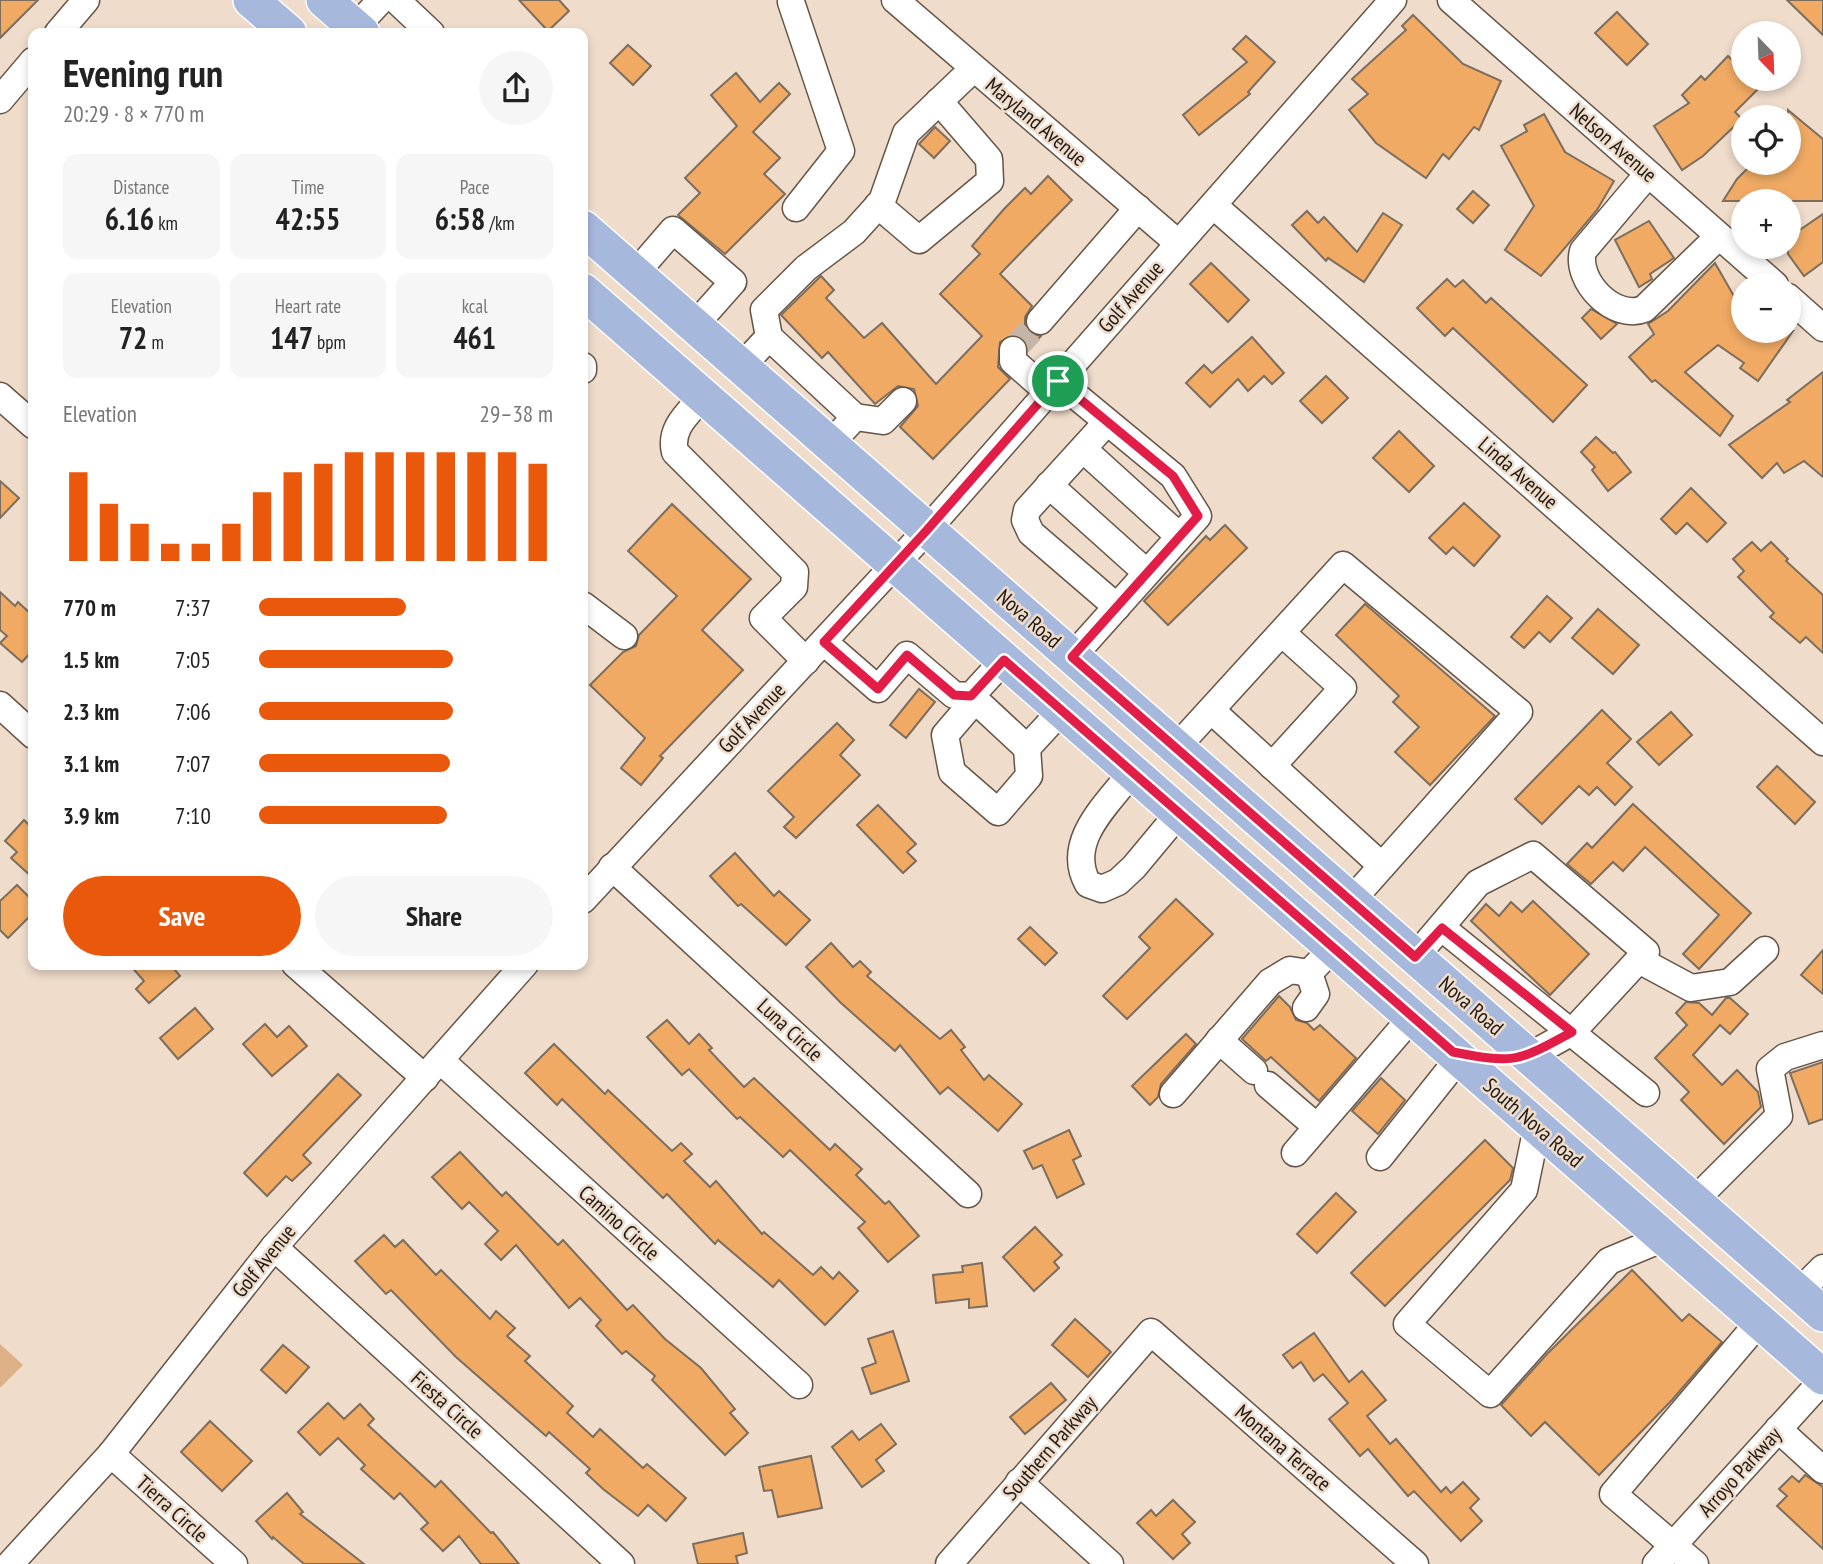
<!DOCTYPE html>
<meta charset="utf-8">
<style>
:root{--surface:#fff;--page:#f6f6f6;--text:#222;--muted:#767676;--accent:#ea580c}
body{margin:0;font-family:"PT Sans Narrow",sans-serif;background:var(--page);color:var(--text);height:100vh;display:flex;flex-direction:column;font-size:26px;white-space:nowrap}
*{box-sizing:border-box;margin:0}
p{font-size:23px;color:var(--muted)}
.icon{flex:none;width:38px;height:38px;fill:none;stroke:currentColor;stroke-width:2;stroke-linecap:round;stroke-linejoin:round}
.map{position:relative;flex:1;overflow:hidden}
.drawer{position:absolute;left:28px;top:28px;width:560px;height:942px;display:flex;flex-direction:column;background:var(--surface);border-radius:14px;box-shadow:0 4px 10px #0003}
.drawer>*{flex:none}
.needle{width:46px;rotate:157deg}
.buttons{position:absolute;left:1731px;top:21px;display:grid;gap:14px}
.buttons a{display:grid;place-items:center;width:70px;height:70px;border-radius:50%;background:var(--surface);box-shadow:0 4px 10px #0003;font-size:35px}
.pin{position:absolute;display:grid;place-items:center;width:60px;height:60px;color:#fff;margin:-30px;border:4px solid #fff;border-radius:50%;box-shadow:0 2px 7px #0007}
.round{display:grid;place-items:center;flex:none;width:74px;height:74px;border-radius:37px;background:var(--page)}
.overview{display:flex;align-items:center;justify-content:space-between;height:119px;padding:0 35px}
h1{font-size:38px;font-weight:700;line-height:52px}
.metrics{display:grid;grid-template-columns:repeat(3,1fr);gap:10px;height:119px;padding:7px 35px}
.metrics div{display:grid;align-content:center;border-radius:14px;background:var(--page);text-align:center}
.metrics b{font-size:30px;font-weight:700}
.metrics small{font-size:19px;font-weight:400}
.metrics p{font-size:19px}
.chart{height:196px;padding:14px 35px}
.chart p{display:flex;justify-content:space-between}
.chart svg{width:100%;height:126px;margin-top:7px;stroke:var(--accent);stroke-width:6}
.button{display:flex;gap:14px;margin-top:auto;padding:14px 35px}
.button a{flex:1;height:80px;border-radius:42px;background:var(--accent);color:#fff;font-size:28px;font-weight:700;line-height:80px;text-align:center}
.button a+a{background:var(--page);color:var(--text)}
ul{padding:0 35px;list-style:none;font-size:23px}
li{display:grid;grid-template-columns:112px 84px 1fr;align-items:center;height:52px}
li i{height:18px;border-radius:9px;background:var(--accent)}
.map>svg:first-child{display:block}
</style>
<div class="map">
<svg width="1823" height="1564" viewBox="0 0 1823 1564">
<rect width="100%" height="100%" fill="#efdccb"/>
<polygon fill="#ddb085" points="0,1344 23,1365 0,1388"/>
<g fill="#f0aa64" stroke="#7d6d5d" stroke-width="2">
<polygon points="0,0 38,0 0,38"/>
<polygon points="519,0 559,0 569,11 548,31"/>
<polygon points="1787,0 1823,0 1823,35"/>
<polygon points="1617,12 1648,44 1627,65 1595,33"/>
<polygon points="1413,15 1463,64 1501,81 1479,130 1474,127 1449,159 1443,154 1426,178 1376,143 1349,110 1368,94 1352,79 1406,30 1402,26"/>
<polygon points="1246,36 1275,62 1248,92 1250,94 1199,135 1183,115 1247,62 1233,49"/>
<polygon points="628,45 651,66 633,85 610,63"/>
<polygon points="1728,56 1743,71 1743,79 1751,79 1760,87 1735,112 1742,119 1703,156 1682,170 1654,126 1689,103 1682,95 1701,76 1705,80"/>
<polygon points="736,73 760,102 779,83 790,94 753,132 780,158 764,174 785,194 725,254 678,215 700,193 685,178 737,126 711,95"/>
<polygon points="1788,110 1823,139 1823,201 1723,201 1737,179 1753,163 1788,163"/>
<polygon points="1544,114 1565,152 1614,181 1597,210 1541,276 1505,250 1534,206 1501,146 1527,131 1524,125"/>
<polygon points="935,127 950,141 934,158 919,144"/>
<polygon points="1048,176 1072,200 1000,274 1032,306 1025,317 1025,325 1030,333 1041,336 1029,349 1021,337 1014,334 1000,342 998,367 1010,379 933,459 900,427 918,406 914,389 898,386 875,404 828,352 822,358 781,315 821,276 834,290 826,298 864,338 882,323 936,384 982,336 940,294 980,254 972,246 1004,209 1025,188 1031,194"/>
<polygon points="1473,191 1489,205 1473,223 1457,209"/>
<polygon points="1307,211 1318,223 1324,217 1357,252 1383,213 1402,225 1364,282 1328,258 1326,261 1292,225"/>
<polygon points="1823,214 1823,262 1804,276 1788,254 1788,238"/>
<polygon points="1649,221 1674,258 1650,274 1652,279 1639,287 1615,240"/>
<polygon points="1211,263 1249,300 1228,322 1190,284"/>
<polygon points="1715,263 1743,312 1743,331 1793,331 1758,381 1740,368 1744,363 1718,345 1685,372 1733,416 1720,436 1655,380 1652,382 1629,357 1654,334 1648,324 1668,311"/>
<polygon points="1447,279 1455,287 1463,280 1486,303 1491,298 1587,385 1553,422 1453,328 1445,336 1417,308"/>
<polygon points="1591,309 1617,324 1601,339 1582,318"/>
<polygon points="1252,337 1284,373 1272,384 1264,376 1248,391 1238,379 1210,407 1186,383 1204,365 1212,373"/>
<polygon points="1823,372 1823,477 1804,461 1784,473 1777,463 1762,478 1729,445 1790,402 1787,400"/>
<polygon points="1326,376 1348,398 1322,423 1300,401"/>
<polygon points="1399,431 1434,466 1409,492 1373,458"/>
<polygon points="1596,437 1613,453 1615,452 1631,472 1608,491 1592,470 1595,467 1581,452"/>
<polygon points="0,481 19,498 0,518"/>
<polygon points="1691,488 1726,523 1707,542 1687,523 1676,534 1661,519"/>
<polygon points="1464,503 1500,536 1474,566 1453,547 1446,554 1429,538"/>
<polygon points="672,504 751,579 702,630 743,670 660,756 663,758 641,785 621,768 645,738 590,685 623,652 636,646 639,635 677,596 628,551"/>
<polygon points="1225,525 1247,548 1168,625 1144,601 1206,536 1210,540"/>
<polygon points="1752,542 1761,551 1771,542 1788,559 1786,561 1823,595 1823,653 1806,637 1800,643 1770,617 1774,613 1738,577 1744,571 1733,559"/>
<polygon points="0,592 15,606 18,602 33,616 33,650 22,662 0,643 7,636 0,630"/>
<polygon points="1547,596 1572,618 1550,642 1539,632 1524,648 1511,637"/>
<polygon points="1365,604 1495,716 1430,785 1395,752 1419,727 1393,702 1399,696 1336,635"/>
<polygon points="1598,609 1639,645 1613,674 1572,638"/>
<polygon points="919,689 935,702 906,738 890,725"/>
<polygon points="1602,710 1631,739 1607,763 1632,787 1615,805 1597,787 1589,795 1579,786 1542,824 1515,799"/>
<polygon points="1671,712 1692,735 1659,765 1637,742"/>
<polygon points="837,723 854,740 840,755 860,775 796,838 784,827 794,817 768,791"/>
<polygon points="1777,766 1815,802 1795,824 1757,787"/>
<polygon points="1633,804 1751,913 1699,969 1683,954 1719,915 1645,847 1623,871 1613,862 1591,884 1567,864 1587,843 1592,848"/>
<polygon points="878,805 916,844 907,852 916,861 903,873 857,825"/>
<polygon points="24,820 33,829 33,878 11,858 17,852 5,841"/>
<polygon points="735,853 774,896 779,891 810,920 786,945 741,904 738,906 710,876"/>
<polygon points="17,885 33,901 33,913 8,938 0,930 0,901"/>
<polygon points="1176,899 1213,934 1127,1019 1103,996 1150,948 1139,937"/>
<polygon points="1533,901 1589,954 1550,995 1471,921 1486,904 1499,916 1511,902 1522,912"/>
<polygon points="1030,927 1057,953 1045,965 1018,939"/>
<polygon points="831,943 853,967 860,961 871,972 867,976 940,1039 951,1030 965,1047 961,1050 984,1080 989,1075 1022,1104 998,1131 948,1087 940,1094 900,1045 895,1051 841,1003 806,967"/>
<polygon points="1823,950 1823,994 1801,975"/>
<polygon points="129,964 170,964 180,976 149,1003 136,989 144,981"/>
<polygon points="1279,996 1290,1007 1296,1020 1307,1023 1314,1030 1320,1025 1356,1058 1319,1101 1271,1057 1266,1061 1242,1039"/>
<polygon points="1726,998 1730,998 1748,1014 1730,1034 1720,1025 1693,1055 1722,1085 1737,1070 1758,1092 1761,1107 1724,1144 1681,1100 1689,1092 1655,1058 1687,1025 1676,1013 1686,1002 1699,1003 1712,1015"/>
<polygon points="195,1008 213,1029 178,1059 160,1038"/>
<polygon points="667,1020 689,1044 699,1034 712,1048 709,1050 744,1087 754,1078 830,1150 835,1144 862,1169 856,1175 885,1204 889,1201 919,1236 888,1262 858,1228 865,1222 790,1150 783,1157 740,1117 737,1119 689,1069 682,1075 647,1037"/>
<polygon points="265,1024 277,1037 289,1026 307,1046 272,1076 243,1044"/>
<polygon points="1186,1034 1196,1044 1161,1084 1158,1097 1150,1105 1132,1086"/>
<polygon points="554,1044 605,1094 608,1090 672,1151 681,1143 692,1154 684,1161 710,1187 716,1181 762,1234 764,1232 813,1275 821,1267 833,1279 839,1272 858,1291 825,1325 779,1280 773,1287 718,1240 715,1244 667,1194 663,1198 562,1099 557,1105 525,1073"/>
<polygon points="1823,1062 1823,1119 1809,1124 1790,1073"/>
<polygon points="338,1074 361,1095 303,1155 311,1163 292,1181 286,1176 267,1196 244,1173"/>
<polygon points="1381,1078 1405,1100 1378,1134 1352,1111"/>
<polygon points="1069,1130 1081,1156 1073,1160 1084,1184 1057,1198 1042,1165 1033,1169 1024,1151"/>
<polygon points="1485,1140 1513,1168 1510,1180 1385,1306 1351,1273"/>
<polygon points="460,1152 502,1196 506,1192 558,1245 563,1240 627,1310 633,1305 665,1339 701,1368 735,1409 730,1413 748,1433 725,1455 652,1380 655,1376 626,1351 622,1354 596,1326 601,1320 580,1298 569,1308 516,1245 501,1260 485,1244 498,1231 469,1202 462,1209 432,1177"/>
<polygon points="1336,1193 1356,1212 1317,1253 1297,1234"/>
<polygon points="1035,1227 1062,1255 1054,1262 1059,1268 1034,1291 1003,1257"/>
<polygon points="384,1235 395,1247 403,1240 436,1275 441,1270 490,1319 496,1311 515,1328 507,1336 530,1356 525,1361 573,1406 567,1413 593,1437 600,1429 643,1468 647,1464 686,1498 666,1521 648,1505 638,1516 603,1489 586,1473 590,1469 549,1432 546,1436 456,1357 391,1290 386,1294 355,1261"/>
<polygon points="982,1263 987,1306 969,1308 969,1299 936,1303 933,1275 963,1272 962,1266"/>
<polygon points="1632,1270 1682,1321 1689,1314 1722,1342 1672,1400 1599,1475 1545,1422 1531,1436 1501,1405 1547,1354"/>
<polygon points="1075,1319 1111,1352 1088,1377 1052,1345"/>
<polygon points="893,1331 909,1381 871,1394 862,1368 876,1363 868,1339"/>
<polygon points="1314,1333 1349,1382 1362,1371 1386,1400 1367,1416 1390,1444 1396,1439 1441,1492 1446,1487 1451,1493 1463,1482 1479,1499 1470,1508 1482,1521 1461,1541 1414,1491 1408,1496 1368,1449 1360,1456 1329,1419 1348,1403 1323,1374 1314,1381 1301,1362 1293,1368 1283,1355"/>
<polygon points="283,1345 309,1367 286,1393 261,1370"/>
<polygon points="1051,1383 1066,1400 1025,1434 1010,1417"/>
<polygon points="328,1403 344,1419 360,1404 374,1419 368,1425 435,1487 441,1481 491,1533 493,1532 519,1564 481,1564 459,1536 443,1551 421,1529 428,1523 400,1493 394,1499 361,1469 365,1465 338,1438 320,1455 298,1432"/>
<polygon points="210,1421 252,1461 222,1491 181,1452"/>
<polygon points="881,1424 896,1444 876,1460 884,1471 862,1487 832,1447 852,1431 859,1440"/>
<polygon points="811,1456 822,1508 778,1517 772,1490 764,1491 759,1467"/>
<polygon points="1805,1475 1823,1487 1823,1549 1777,1506 1787,1496 1779,1489 1792,1476 1799,1482"/>
<polygon points="287,1493 303,1512 300,1514 364,1564 304,1564 273,1537 272,1539 256,1521"/>
<polygon points="1173,1500 1195,1522 1182,1534 1190,1543 1173,1559 1137,1523 1151,1510 1156,1516"/>
<polygon points="743,1533 747,1553 736,1556 738,1564 698,1564 693,1544"/>
</g>
<g fill="none" stroke-linecap="round" stroke-linejoin="round">
<polyline stroke="#c5b5a6" stroke-width="26" stroke-dasharray="26 13" stroke-linecap="butt" points="1013,350 1040,321"/>
<g stroke="#655546" stroke-width="29">
<g id="minor">
<polyline points="396,0 431,33"/>
<polyline points="895,0 1178,243"/>
<polyline points="1451,0 1775,285"/>
<polyline points="791,2 841,151 796,208"/>
<polyline points="356,27 381,0"/>
<polyline points="58,33 86,0"/>
<polyline points="0,100 33,61"/>
<path d="M1648 174 1583 251C1575 281 1614 321 1644 309L1719 236"/>
<polyline points="878,205 919,240 990,181 989,159 939,101"/>
<polyline points="1213,205 1823,742"/>
<polyline points="635,274 673,230 733,282 694,326"/>
<polyline points="1788,297 1823,328"/>
<polyline points="1040,321 1138,208"/>
<polyline points="769,337 764,310 806,268 854,232 882,201 906,133 973,69"/>
<polyline points="1013,350 1013,361 1048,392"/>
<polyline points="583,366 583,370"/>
<polyline points="741,367 769,337 855,417 830,444"/>
<polyline points="1058,381 1173,476 1198,516 1072,657"/>
<polyline points="0,396 33,425"/>
<path d="M703 396C689 413 669 428 675 452L795 572 794 587 763 618 806 661"/>
<polyline points="855,417 883,421 903,401"/>
<polyline points="1107,422 1027,510 1025,520 1031,533 1117,607"/>
<polyline points="1083,449 1179,536"/>
<polyline points="1049,485 1147,573"/>
<polyline points="583,605 624,636"/>
<polyline points="824,642 878,689 907,655 954,695 971,696"/>
<polyline points="1004,660 971,696 1027,748 1062,710"/>
<polyline points="975,700 945,735 952,772 998,812 1029,776 1027,748"/>
<polyline points="0,705 33,735"/>
<polyline points="1211,710 1382,866"/>
<polyline points="1176,748 1343,565 1519,712 1351,901"/>
<polyline points="1272,766 1343,688 1282,633"/>
<path d="M1132 772C1108 804 1064 841 1088 884L1102 889 1118 882 1134 867 1179 813"/>
<polyline points="612,867 968,1194"/>
<polyline points="583,900 927,530 1393,0"/>
<polyline points="1442,928 1646,1093"/>
<polyline points="1415,957 1478,883 1533,855 1646,952 1572,1032 1529,1056"/>
<polyline points="1639,960 1691,988 1730,982 1765,950"/>
<polyline points="295,964 425,1078"/>
<polyline points="1306,1008 1316,994 1309,973"/>
<polyline points="1219,1040 1254,1071"/>
<polyline points="440,1060 799,1385"/>
<polyline points="1268,1085 1317,1127"/>
<polyline points="1173,1094 1270,982 1290,970 1309,973 1333,948"/>
<polyline points="1537,1127 1524,1190 1407,1324 1490,1394 1609,1261 1664,1238"/>
<polyline points="1295,1153 1412,1017"/>
<polyline points="1380,1157 1459,1058"/>
<polyline points="1694,1201 1779,1116 1770,1069 1785,1057 1823,1045"/>
<polyline points="274,1247 621,1564"/>
<polyline points="1798,1293 1823,1268"/>
<polyline points="1778,1429 1823,1470"/>
<polyline points="111,1454 234,1564"/>
<polyline points="1019,1482 1110,1564"/>
<polyline points="10,1564 111,1454 274,1247 525,964"/>
<polyline points="949,1564 1151,1332 1415,1564"/>
<polyline points="1656,1564 1823,1380"/>
<polyline points="1695,1564 1613,1494 1760,1321"/>
</g>
</g>
<g stroke="#fff" stroke-width="38">
<g id="major">
<polyline points="251,0 289,33"/>
<polyline points="324,0 362,33"/>
<polyline points="583,228 1823,1314"/>
<polyline points="583,291 1823,1377"/>
</g>
</g>
<use href="#minor" stroke="#fff" stroke-width="26"/>
<use href="#major" stroke="#a7b8dd" stroke-width="35"/>
</g>
<g fill="none" stroke-linecap="round" stroke-linejoin="round">
<g stroke="#fff" stroke-width="14">
<path id="route" d="M1058 381 1173 476 1198 516 1072 657 1415 957 1442 928 1572 1032C1517 1062 1515 1064 1453 1052L1004 660 971 696 954 695 907 655 878 689 824 642 927 530Z"/>
</g>
<use href="#route" stroke="#e11d48" stroke-width="9"/>
</g>
<g text-anchor="middle" stroke-width="5" stroke-linejoin="round" paint-order="stroke">
<g font-size="21" fill="#1f1913" stroke="#efdccb">
<text transform="translate(1036 122) rotate(40)" y="7">Maryland Avenue</text>
<text transform="translate(1613 143) rotate(41)" y="7">Nelson Avenue</text>
<text transform="translate(1131 297) rotate(-49)" y="7">Golf Avenue</text>
<text transform="translate(1518 473) rotate(41)" y="7">Linda Avenue</text>
<text transform="translate(1029 619) rotate(41)" y="7">Nova Road</text>
<text transform="translate(752 718) rotate(-47)" y="7">Golf Avenue</text>
<text transform="translate(1471 1006) rotate(41)" y="7">Nova Road</text>
<text transform="translate(790 1030) rotate(43)" y="7">Luna Circle</text>
<text transform="translate(1533 1123) rotate(41)" y="7">South Nova Road</text>
<text transform="translate(619 1223) rotate(42)" y="7">Camino Circle</text>
<text transform="translate(264 1261) rotate(-51)" y="7">Golf Avenue</text>
<text transform="translate(447 1405) rotate(42)" y="7">Fiesta Circle</text>
<text transform="translate(1050 1448) rotate(-49)" y="7">Southern Parkway</text>
<text transform="translate(1283 1448) rotate(41)" y="7">Montana Terrace</text>
<text transform="translate(1740 1472) rotate(-48)" y="7">Arroyo Parkway</text>
<text transform="translate(172 1509) rotate(42)" y="7">Tierra Circle</text>
</g>
</g>
</svg>
<div class="buttons">
<a><svg class="needle" viewBox="-14 -14 28 28"><path d="M0-13l5 13h-10z" fill="#e53935"/><path d="M0 13l5-13h-10z" fill="#767676"/></svg></a>
<a><svg class="icon" aria-label="locate" viewBox="0 0 24 24"><circle cx="12" cy="12" r="6"/><path d="M12 2v4M12 18v4M2 12h4M18 12h4"/></svg></a>
<a>+</a>
<a>−</a>
</div>
<div class="pin" style="left:1058px;top:381px;background:#1e9e55"><svg class="icon" aria-label="arrive" viewBox="0 0 24 24"><path d="M6 21V4h12l-3 4 3 4H6"/></svg></div>
<section class="drawer">
<div class="overview"><div><h1>Evening run</h1><p>20:29 · 8 × 770 m</p></div><a class="round"><svg class="icon" aria-label="share" viewBox="0 0 24 24"><path d="M12 15V3M7 8l5-5 5 5M5 13v7h14v-7"/></svg></a></div>
<div class="metrics">
<div><p>Distance</p><b>6.16<small> km</small></b></div>
<div><p>Time</p><b>42:55</b></div>
<div><p>Pace</p><b>6:58<small> /km</small></b></div>
</div>
<div class="metrics">
<div><p>Elevation</p><b>72<small> m</small></b></div>
<div><p>Heart rate</p><b>147<small> bpm</small></b></div>
<div><p>kcal</p><b>461</b></div>
</div>
<div class="chart"><p><span>Elevation</span>29–38 m</p>
<svg viewBox="0 0 160 44" preserveAspectRatio="none"><path d="M5 44V13M15 44V24M25 44V31M35 44V38M45 44V38M55 44V31M65 44V20M75 44V13M85 44V10M95 44V6M105 44V6M115 44V6M125 44V6M135 44V6M145 44V6M155 44V10"/></svg>
</div>
<ul>
<li><b>770 m</b>7:37<i style="width:50%"></i></li>
<li><b>1.5 km</b>7:05<i style="width:66%"></i></li>
<li><b>2.3 km</b>7:06<i style="width:66%"></i></li>
<li><b>3.1 km</b>7:07<i style="width:65%"></i></li>
<li><b>3.9 km</b>7:10<i style="width:64%"></i></li>
</ul>
<div class="button"><a>Save</a><a>Share</a></div>
</section>
</div>
